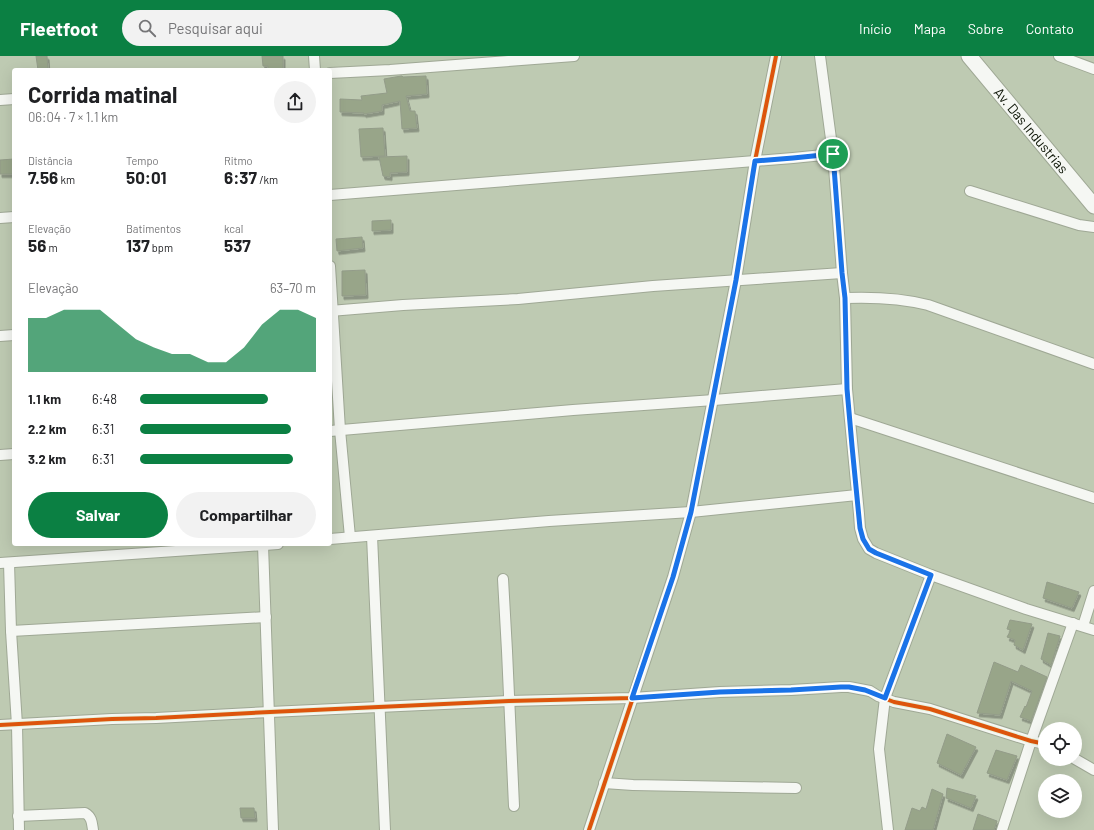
<!DOCTYPE html>
<html lang="pt">
<meta charset="utf-8">
<style>
:root{--surface:#fff;--page:#f2f2f2;--text:#202124;--muted:#757577;--accent:#0b8043}
body{margin:0;font-family:Barlow,sans-serif;background:var(--page);color:var(--text);height:100vh;display:flex;flex-direction:column;font-size:15px;white-space:nowrap}
*{box-sizing:border-box;margin:0}
p{font-size:13px;color:var(--muted)}
.icon{flex:none;width:22px;height:22px;fill:none;stroke:currentColor;stroke-width:2;stroke-linecap:round;stroke-linejoin:round}
.map{position:relative;flex:1;overflow:hidden}
.side{position:absolute;left:12px;top:12px;width:320px;height:478px;display:flex;flex-direction:column;background:var(--surface);border-radius:4px;box-shadow:0 4px 16px #0002}
.side>*{flex:none}
.controls{position:absolute;left:1038px;top:666px;display:grid;gap:8px}
.controls a{display:grid;place-items:center;width:44px;height:44px;border-radius:50%;background:var(--surface);box-shadow:0 4px 16px #0002;font-size:20px}
.pin{position:absolute;display:grid;place-items:center;width:34px;height:34px;color:#fff;margin:-17px;border:2px solid #fff;border-radius:50%;box-shadow:0 1px 4px #0007}
.round{display:grid;place-items:center;flex:none;width:42px;height:42px;border-radius:21px;background:var(--page)}
.headline{display:flex;align-items:center;justify-content:space-between;height:68px;padding:0 16px}
h1{font-size:22px;font-weight:700;line-height:30px}
.figures{display:grid;grid-template-columns:repeat(3,1fr);gap:6px;height:68px;padding:4px 16px}
.figures div{display:grid;align-content:center}
.figures b{font-size:17px;font-weight:700}
.figures small{font-size:11px;font-weight:400}
.figures p{font-size:11px}
.chart{height:112px;padding:8px 16px}
.chart p{display:flex;justify-content:space-between}
.chart svg{width:100%;height:72px;margin-top:4px;fill:var(--accent);opacity:.7}
.primary-button{display:flex;gap:8px;margin-top:auto;padding:8px 16px}
.primary-button a{flex:1;height:46px;border-radius:24px;background:var(--accent);color:#fff;font-size:16px;font-weight:700;line-height:46px;text-align:center}
.primary-button a+a{background:var(--page);color:var(--text)}
ul{padding:0 16px;list-style:none;font-size:13px}
li{display:grid;grid-template-columns:64px 48px 1fr;align-items:center;height:30px}
li i{height:10px;border-radius:5px;background:var(--accent)}
header{display:flex;align-items:center;gap:24px;box-sizing:border-box;height:56px;padding:0 20px;background:var(--accent);color:#fff}
header strong{font-size:19px}
nav{display:flex;gap:22px;margin-inline-start:auto;font-size:14px}
.search{width:280px;height:36px;background:var(--page);display:flex;align-items:center;gap:10px;box-sizing:border-box;padding:0 14px;border-radius:22px;color:var(--muted);font-size:15px}
.map>svg:first-child{display:block}
</style>
<header>
<strong>Fleetfoot</strong>
<div class="search"><svg class="icon" aria-label="search" viewBox="0 0 24 24"><circle cx="10" cy="10" r="6"/><path d="M15 15l6 6"/></svg>Pesquisar aqui</div>
<nav><a>Início</a><a>Mapa</a><a>Sobre</a><a>Contato</a></nav>
</header>
<div class="map">
<svg width="1094" height="774" viewBox="0 0 1094 774">
<defs>
<filter id="shadow"><feDropShadow dx="2" dy="3.5" stdDeviation="0" flood-color="#0004"/></filter>
</defs>
<rect width="100%" height="100%" fill="#becab2"/>
<g fill="#98a589" stroke="#939c89" filter="url(#shadow)">
<polygon points="36,0 47,0 48,14 38,14"/>
<polygon points="262,0 283,0 283,14 268,14 268,10 263,10"/>
<polygon points="401,20 402,20 403,21 426,20 427,38 406,40 410,55 415,55 417,72 402,73 400,45 382,49 382,55 364,58 364,57 340,56 340,43 362,44 361,40 387,37 384,23"/>
<polygon points="383,72 385,100 361,101 359,73"/>
<polygon points="407,100 407,116 390,117 390,121 383,120 379,101"/>
<polygon points="14,103 14,118 0,118 0,104"/>
<polygon points="391,164 391,174 372,175 372,165"/>
<polygon points="362,181 363,192 337,195 336,183"/>
<polygon points="365,214 366,239 342,240 342,215"/>
<polygon points="1047,526 1079,536 1072,552 1043,542"/>
<polygon points="1010,564 1032,568 1023,594 1014,589 1015,584 1007,581 1011,574 1007,573"/>
<polygon points="1048,577 1060,580 1051,609 1041,603"/>
<polygon points="994,606 1018,616 1021,609 1047,621 1031,665 1020,661 1025,650 1026,651 1032,635 1011,625 1000,659 977,657"/>
<polygon points="947,678 976,691 961,719 937,707"/>
<polygon points="996,694 1017,700 1007,724 987,717"/>
<polygon points="947,732 976,740 971,752 946,742"/>
<polygon points="932,733 943,738 933,774 905,774 912,752 920,755 922,751 926,753"/>
<polygon points="240,752 254,752 255,762 241,762"/>
<polygon points="978,758 997,765 994,774 973,774"/>
</g>
<g fill="none" stroke-linecap="round" stroke-linejoin="round">
<g stroke="#9fa895" stroke-width="12">
<g id="minor">
<polyline points="314,0 315,14"/>
<polyline points="820,0 833,98 842,217 845,242 847,333 859,458 860,472 863,483 869,493 876,497 931,519 1026,553 1094,574"/>
<polyline points="1059,0 1094,13"/>
<polyline points="330,17 390,14 574,0"/>
<polyline points="0,44 14,43"/>
<polyline points="970,135 1079,169 1094,171"/>
<polyline points="330,139 793,102 833,98"/>
<polyline points="0,162 14,161"/>
<polyline points="330,210 340,374 350,481"/>
<path d="M845 242C872 241 901 242 928 249L1094 308"/>
<polyline points="330,255 403,249 518,243 653,230 842,217"/>
<polyline points="0,280 14,279"/>
<polyline points="850,362 1094,442"/>
<polyline points="330,375 573,354 714,344 847,333"/>
<polyline points="0,399 14,398"/>
<polyline points="372,480 385,774"/>
<polyline points="330,483 549,465 691,456 857,439"/>
<polyline points="263,489 273,774"/>
<polyline points="0,507 278,488"/>
<polyline points="9,507 11,575 17,669 19,774"/>
<polyline points="503,523 507,595 514,750"/>
<polyline points="1083,570 1094,535"/>
<polyline points="11,575 266,561"/>
<polyline points="0,669 112,663 156,662 270,656 509,645 632,642 720,636 791,634 841,631 849,631 870,635 878,640 894,646 930,653 1031,685 1045,688"/>
<polyline points="1075,703 1094,714"/>
<polyline points="604,727 633,729 796,732"/>
<path d="M18 760 85 757C92 761 92 767 93 774"/>
<polyline points="589,774 673,521 691,456 736,224 755,105 776,0"/>
<polyline points="888,774 879,693 885,642 931,519"/>
<polyline points="1002,774 1031,685 1073,567"/>
</g>
</g>
<g stroke="#9fa895" stroke-width="17">
<g id="secondary">
<path id="s1" d="M969 0 1094 150"/>
</g>
</g>
<use href="#minor" stroke="#f5f7f3" stroke-width="10"/>
<use href="#secondary" stroke="#f5f7f3" stroke-width="15"/>
<g stroke="#e5f1da" stroke-width="6">
<g id="cycleway">
<polyline points="0,669 112,663 156,662 270,656 509,645 632,642 720,636 791,634 841,631 849,631 870,635 878,640 894,646 930,653 1031,685 1045,688"/>
<polyline points="589,774 673,521 691,456 736,224 755,105 776,0"/>
</g>
</g>
<use href="#cycleway" stroke="#dd550c" stroke-width="4"/>
</g>
<g fill="none" stroke-linecap="round" stroke-linejoin="round">
<g stroke="#fff" stroke-width="8">
<polygon id="route" points="833,98 842,217 845,242 847,333 852,390 860,472 863,483 869,493 876,497 931,519 885,642 865,634 849,631 841,631 791,634 720,636 632,642 673,521 691,456 736,224 755,105 793,102"/>
</g>
<use href="#route" stroke="#1a73e8" stroke-width="5"/>
</g>
<g text-anchor="middle" stroke-width="3.5" stroke-linejoin="round" paint-order="stroke">
<g font-size="14" fill="#0a1203" stroke="#e5f1da">
<text dy="5" stroke="none"><textPath href="#s1" startOffset="97">Av. Das Industrias</textPath></text>
</g>
</g>
</svg>
<div class="controls">
<a><svg class="icon" aria-label="locate" viewBox="0 0 24 24"><circle cx="12" cy="12" r="6"/><path d="M12 2v4M12 18v4M2 12h4M18 12h4"/></svg></a>
<a><svg class="icon" aria-label="layers" viewBox="0 0 24 24"><path d="M12 4l9 5-9 5-9-5zM3 14l9 5 9-5"/></svg></a>
</div>
<div class="pin" style="left:833px;top:98px;background:#1e9e55"><svg class="icon" aria-label="arrive" viewBox="0 0 24 24"><path d="M6 21V4h12l-3 4 3 4H6"/></svg></div>
<section class="side">
<div class="headline"><div><h1>Corrida matinal</h1><p>06:04 · 7 × 1.1 km</p></div><a class="round"><svg class="icon" aria-label="share" viewBox="0 0 24 24"><path d="M12 15V3M7 8l5-5 5 5M5 13v7h14v-7"/></svg></a></div>
<div class="figures">
<div><p>Distância</p><b>7.56<small> km</small></b></div>
<div><p>Tempo</p><b>50:01</b></div>
<div><p>Ritmo</p><b>6:37<small> /km</small></b></div>
</div>
<div class="figures">
<div><p>Elevação</p><b>56<small> m</small></b></div>
<div><p>Batimentos</p><b>137<small> bpm</small></b></div>
<div><p>kcal</p><b>537</b></div>
</div>
<div class="chart"><p><span>Elevação</span>63–70 m</p>
<svg viewBox="0 0 160 44" preserveAspectRatio="none"><path d="M0 44V11L10 11L20 6L30 6L40 6L50 15L60 24L70 29L80 33L90 33L100 38L110 38L120 29L130 15L140 6L150 6L160 11V44z"/></svg>
</div>
<ul>
<li><b>1.1 km</b>6:48<i style="width:73%"></i></li>
<li><b>2.2 km</b>6:31<i style="width:86%"></i></li>
<li><b>3.2 km</b>6:31<i style="width:87%"></i></li>
</ul>
<div class="primary-button"><a>Salvar</a><a>Compartilhar</a></div>
</section>
</div>
